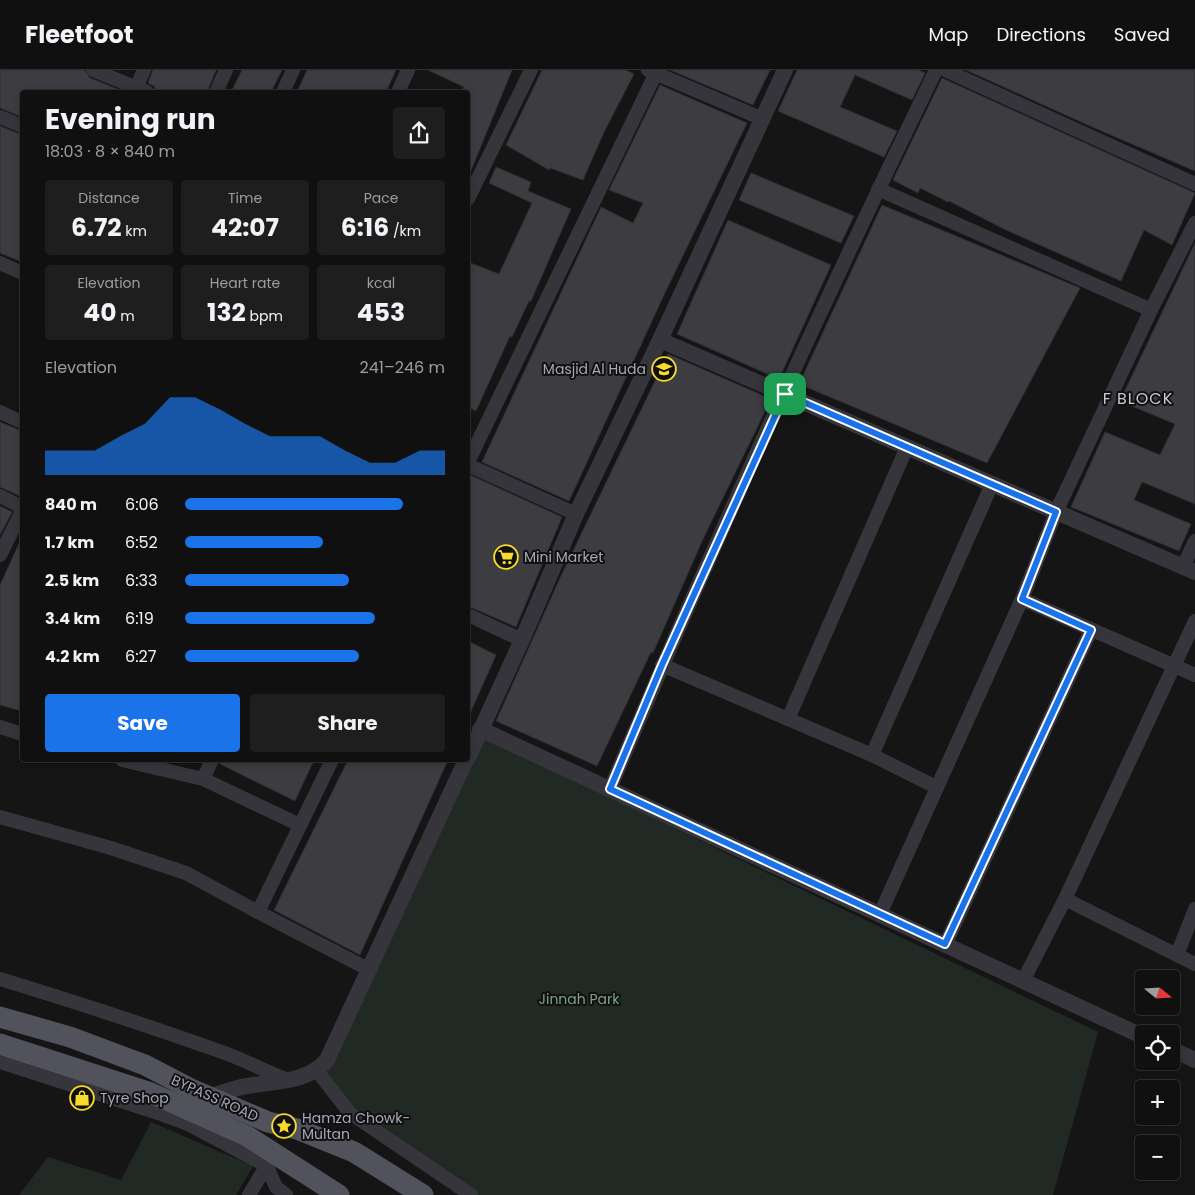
<!DOCTYPE html>
<meta charset="utf-8">
<style>
:root{--surface:#101010;--page:#1e1e1e;--text:#f1f3f6;--muted:#9c9d9f;--line:#303030;--accent:#1a73e8}
body{margin:0;font-family:Poppins,sans-serif;background:var(--page);color:var(--text);height:100vh;display:flex;flex-direction:column;font-size:19px;white-space:nowrap}
*{box-sizing:border-box;margin:0}
p{font-size:16px;color:var(--muted)}
.icon{flex:none;width:28px;height:28px;fill:none;stroke:currentColor;stroke-width:2;stroke-linecap:round;stroke-linejoin:round}
.map{position:relative;flex:1;overflow:hidden}
.drawer{position:absolute;left:20px;top:20px;width:450px;height:672px;display:flex;flex-direction:column;background:var(--surface);border-radius:5px;box-shadow:0 2px 8px #0003,0 0 0 1px var(--line)}
.drawer>*{flex:none}
.needle{width:32px;rotate:108deg}
.buttons{position:absolute;left:1135px;top:900px;display:grid;gap:10px}
.buttons a{display:grid;place-items:center;width:45px;height:45px;border-radius:5px;background:var(--surface);box-shadow:0 2px 8px #0003,0 0 0 1px var(--line);font-size:25px}
.pin{position:absolute;display:grid;place-items:center;width:42px;height:42px;color:#fff;margin:-21px;border-radius:10px;box-shadow:0 2px 8px #0006}
.round{display:grid;place-items:center;flex:none;width:52px;height:52px;border-radius:5px;background:var(--page)}
.headline{display:flex;align-items:center;justify-content:space-between;height:85px;padding:0 25px}
h1{font-size:28px;font-weight:700;line-height:38px}
.stats{display:grid;grid-template-columns:repeat(3,1fr);gap:8px;height:85px;padding:5px 25px}
.stats div{display:grid;align-content:center;border-radius:5px;background:var(--page);text-align:center}
.stats b{font-size:25px;font-weight:700}
.stats small{font-size:14px;font-weight:400}
.stats p{font-size:14px}
.chart{height:140px;padding:10px 25px}
.chart p{display:flex;justify-content:space-between}
.chart svg{width:100%;height:90px;margin-top:5px;fill:var(--accent);opacity:.7}
.primary-button{display:flex;gap:10px;margin-top:auto;padding:10px 25px}
.primary-button a{flex:1;height:58px;border-radius:5px;background:var(--accent);color:#fff;font-size:20px;font-weight:700;line-height:58px;text-align:center}
.primary-button a+a{background:var(--page);color:var(--text)}
ul{padding:0 25px;list-style:none;font-size:16px}
li{display:grid;grid-template-columns:80px 60px 1fr;align-items:center;height:38px}
li i{height:12px;border-radius:6px;background:var(--accent)}
header{display:flex;align-items:center;gap:30px;box-sizing:border-box;height:70px;padding:0 25px;background:var(--surface);border-bottom:1px solid var(--line)}
header strong{font-size:24px}
nav{display:flex;gap:28px;margin-inline-start:auto;font-size:18px}
.map>svg:first-child{display:block}
</style>
<header>
<strong>Fleetfoot</strong>
<nav><a>Map</a><a>Directions</a><a>Saved</a></nav>
</header>
<div class="map">
<svg width="1195" height="1125" viewBox="0 0 1195 1125">
<rect width="100%" height="100%" fill="#151516"/>
<g fill="#202923">
<polygon points="485,667 1098,962 1053,1125 472,1125 452,1105 321,1014"/>
<polygon points="151,1052 253,1096 236,1125 19,1125 48,1087 121,1110"/>
</g>
<g fill="#3c3c41" stroke="#2f2e33">
<polygon points="0,0 84,0 90,8 125,22 22,22 22,47 0,38"/>
<polygon points="153,0 216,0 207,22 156,22 154,16 148,13"/>
<polygon points="242,0 282,0 271,22 231,22"/>
<polygon points="307,0 396,0 386,22 297,22"/>
<polygon points="428,0 512,0 468,108 468,22 461,22 464,17"/>
<polygon points="542,0 626,0 634,4 604,62 583,110 550,98 549,100 506,75"/>
<polygon points="670,0 770,0 753,35"/>
<polygon points="797,0 918,0 925,3 912,30 855,5 840,37 897,61 884,87 778,41"/>
<polygon points="966,0 1195,0 1195,101 1090,56"/>
<polygon points="942,8 1195,123 1172,175 1144,160 1121,211 1006,160 949,131 948,132 920,118 918,123 893,110"/>
<polygon points="660,15 747,53 664,225 569,431 482,392 601,137 633,153 643,133 609,120"/>
<polygon points="0,56 22,65 22,192 0,183"/>
<polygon points="496,97 531,112 528,121 571,139 531,231 529,231 512,267 510,266 476,341 468,337 468,192 499,204 532,133 489,113"/>
<polygon points="751,103 854,146 841,173 739,130"/>
<polygon points="882,135 1080,218 987,393 799,314"/>
<polygon points="728,150 831,195 779,309 677,264"/>
<polygon points="1195,173 1195,434 1142,412 1134,430 1191,454 1179,481 1071,437 1105,362 1160,385 1175,354 1120,331"/>
<polygon points="668,284 771,329 703,469 653,583 651,582 597,696 496,651 560,508"/>
<polygon points="0,352 22,361 22,420 20,426 0,417"/>
<polygon points="468,404 562,447 516,557 468,536"/>
<polygon points="0,436 12,442 0,465"/>
<polygon points="22,467 22,641 0,635 0,515"/>
<polygon points="468,571 496,585 468,648"/>
<polygon points="221,690 314,690 295,731 220,694"/>
<polygon points="348,690 448,690 360,885 274,840"/>
</g>
<g fill="none" stroke-linecap="round" stroke-linejoin="round">
<g stroke="#36353c" stroke-width="14">
<polyline points="93,0 147,22"/>
<polyline points="648,0 763,49"/>
<polyline points="945,0 1195,114"/>
<polyline points="136,18 144,0"/>
<polyline points="216,22 226,0"/>
<polyline points="283,22 293,0"/>
<polyline points="398,22 408,0"/>
<polyline points="0,47 22,56"/>
<polyline points="878,119 1151,240"/>
<polyline points="468,129 531,0"/>
<polyline points="0,193 22,203"/>
<polyline points="0,342 22,352"/>
<polyline points="468,392 656,3"/>
<polyline points="468,395 576,444"/>
<polyline points="0,426 22,437"/>
<polyline points="0,485 22,441"/>
<polyline points="1183,497 1195,471"/>
<polyline points="1022,529 1195,605"/>
<polyline points="468,545 522,570"/>
<polyline points="662,595 872,685 936,717"/>
<polyline points="788,649 907,377"/>
<polyline points="0,657 22,664"/>
<polyline points="872,685 992,414"/>
<polyline points="122,690 203,709 212,690"/>
<polyline points="203,709 300,755"/>
<path d="M610 719C712 477 821 236 936 0"/>
<polyline points="0,747 111,778 186,803 258,842 332,690"/>
<polyline points="1065,829 1195,894"/>
<polyline points="258,842 370,900"/>
<polyline points="880,844 1022,529 1056,442 1151,240 1195,153"/>
<polyline points="945,875 1091,560"/>
<polyline points="1177,885 1195,839"/>
<path d="M0 909C75 932 149 956 222 982 245 990 266 1002 289 1010"/>
<polyline points="1023,911 1065,829 1195,551"/>
<polyline points="0,992 155,1042 188,1054 267,1096 276,1117 286,1125"/>
<polyline points="317,1001 350,1043 471,1125"/>
<polyline points="249,1125 270,1090"/>
</g>
<g stroke="#36353c" stroke-width="16">
<polyline points="660,270 1195,502"/>
<polyline points="480,659 1144,967"/>
<polyline points="468,688 522,570 576,444 660,270 785,0"/>
<polyline points="1171,979 1195,990"/>
<path d="M209 1027C222 1023 234 1018 247 1016 275 1011 307 1013 327 990L466 690"/>
</g>
<g stroke="#51525b" stroke-width="21">
<polyline points="0,947 70,967 145,995 193,1020 268,1052 297,1059 354,1082 423,1125"/>
<polyline points="0,974 151,1023 247,1066 339,1125"/>
</g>
</g>
<g fill="none" stroke-linecap="round" stroke-linejoin="round">
<g stroke="#fff" stroke-width="10">
<polygon id="route" points="785,324 1056,442 1022,529 1091,560 945,874 610,719 662,595"/>
</g>
<use href="#route" stroke="#1a73e8" stroke-width="6"/>
</g>
<defs>
<g id="school-ring" transform="scale(1.25)"><circle r="9.5" fill="#101011" stroke="#f6db2d" stroke-width="1.5"/><path d="M0-5L7-2L0 1L-7-2ZM-4 1L0 2.5L4 1V4Q0 6-4 4Z" fill="#f6db2d"/></g>
<g id="supermarket-ring" transform="scale(1.25)"><circle r="9.5" fill="#101011" stroke="#f6db2d" stroke-width="1.5"/><path d="M-6-5.5h2.5l.6 2H6L4.5 2H-2.5L-4.4-4H-6ZM-1.5 3.2a1.3 1.3 0 1 0 .1 0ZM3 3.2a1.3 1.3 0 1 0 .1 0Z" fill="#f6db2d"/></g>
<g id="shop-ring" transform="scale(1.25)"><circle r="9.5" fill="#101011" stroke="#f6db2d" stroke-width="1.5"/><path d="M-5-2.5h2.3a2.7 3.5 0 0 1 5.4 0H5L5.5 6h-11ZM-1.5-2.5h3a1.5 2.3 0 0 0-3 0Z" fill="#f6db2d"/></g>
<g id="sight-ring" transform="scale(1.25)"><circle r="9.5" fill="#101011" stroke="#f6db2d" stroke-width="1.5"/><path d="M0-6L1.8-2.2L6-1.7L2.9 1.2L3.7 5.4L0 3.3L-3.7 5.4L-2.9 1.2L-6-1.7L-1.8-2.2Z" fill="#f6db2d"/></g>
</defs>
<g fill-rule="evenodd">
<use href="#school-ring" x="664" y="299"/>
<use href="#supermarket-ring" x="506" y="487"/>
<use href="#shop-ring" x="82" y="1028"/>
<use href="#sight-ring" x="284" y="1056"/>
</g>
<g text-anchor="middle" stroke-width="4" stroke-linejoin="round" paint-order="stroke">
<g font-size="14" fill="#a6a8b7" stroke="#101011" text-anchor="start">
<text x="646" y="304" text-anchor="end">Masjid Al Huda</text>
<text x="524" y="492">Mini Market</text>
<text x="100" y="1033">Tyre Shop</text>
<text x="302" y="1053">Hamza Chowk-<tspan x="302" dy="16">Multan</tspan></text>
</g>
<g font-size="14" fill="#7ca386" stroke="#101011">
<text x="579" y="934">Jinnah Park</text>
</g>
<g font-size="14" fill="#a6a8b7" stroke="#101011">
<text transform="translate(215 1028) rotate(24)" y="5">BYPASS ROAD</text>
</g>
<g font-size="16" letter-spacing="1" fill="#c7c8d3" stroke="#101011">
<text x="1138" y="334">F BLOCK</text>
</g>
</g>
</svg>
<div class="buttons">
<a><svg class="needle" viewBox="-14 -14 28 28"><path d="M0-13l5 13h-10z" fill="#e53935"/><path d="M0 13l5-13h-10z" fill="#9c9d9f"/></svg></a>
<a><svg class="icon" aria-label="locate" viewBox="0 0 24 24"><circle cx="12" cy="12" r="6"/><path d="M12 2v4M12 18v4M2 12h4M18 12h4"/></svg></a>
<a>+</a>
<a>−</a>
</div>
<div class="pin" style="left:785px;top:324px;background:#1e9e55"><svg class="icon" aria-label="arrive" viewBox="0 0 24 24"><path d="M6 21V4h12l-3 4 3 4H6"/></svg></div>
<section class="drawer">
<div class="headline"><div><h1>Evening run</h1><p>18:03 · 8 × 840 m</p></div><a class="round"><svg class="icon" aria-label="share" viewBox="0 0 24 24"><path d="M12 15V3M7 8l5-5 5 5M5 13v7h14v-7"/></svg></a></div>
<div class="stats">
<div><p>Distance</p><b>6.72<small> km</small></b></div>
<div><p>Time</p><b>42:07</b></div>
<div><p>Pace</p><b>6:16<small> /km</small></b></div>
</div>
<div class="stats">
<div><p>Elevation</p><b>40<small> m</small></b></div>
<div><p>Heart rate</p><b>132<small> bpm</small></b></div>
<div><p>kcal</p><b>453</b></div>
</div>
<div class="chart"><p><span>Elevation</span>241–246 m</p>
<svg viewBox="0 0 160 44" preserveAspectRatio="none"><path d="M0 44V32L10 32L20 32L30 25L40 19L50 6L60 6L70 12L80 19L90 25L100 25L110 25L120 32L130 38L140 38L150 32L160 32V44z"/></svg>
</div>
<ul>
<li><b>840 m</b>6:06<i style="width:84%"></i></li>
<li><b>1.7 km</b>6:52<i style="width:53%"></i></li>
<li><b>2.5 km</b>6:33<i style="width:63%"></i></li>
<li><b>3.4 km</b>6:19<i style="width:73%"></i></li>
<li><b>4.2 km</b>6:27<i style="width:67%"></i></li>
</ul>
<div class="primary-button"><a>Save</a><a>Share</a></div>
</section>
</div>
